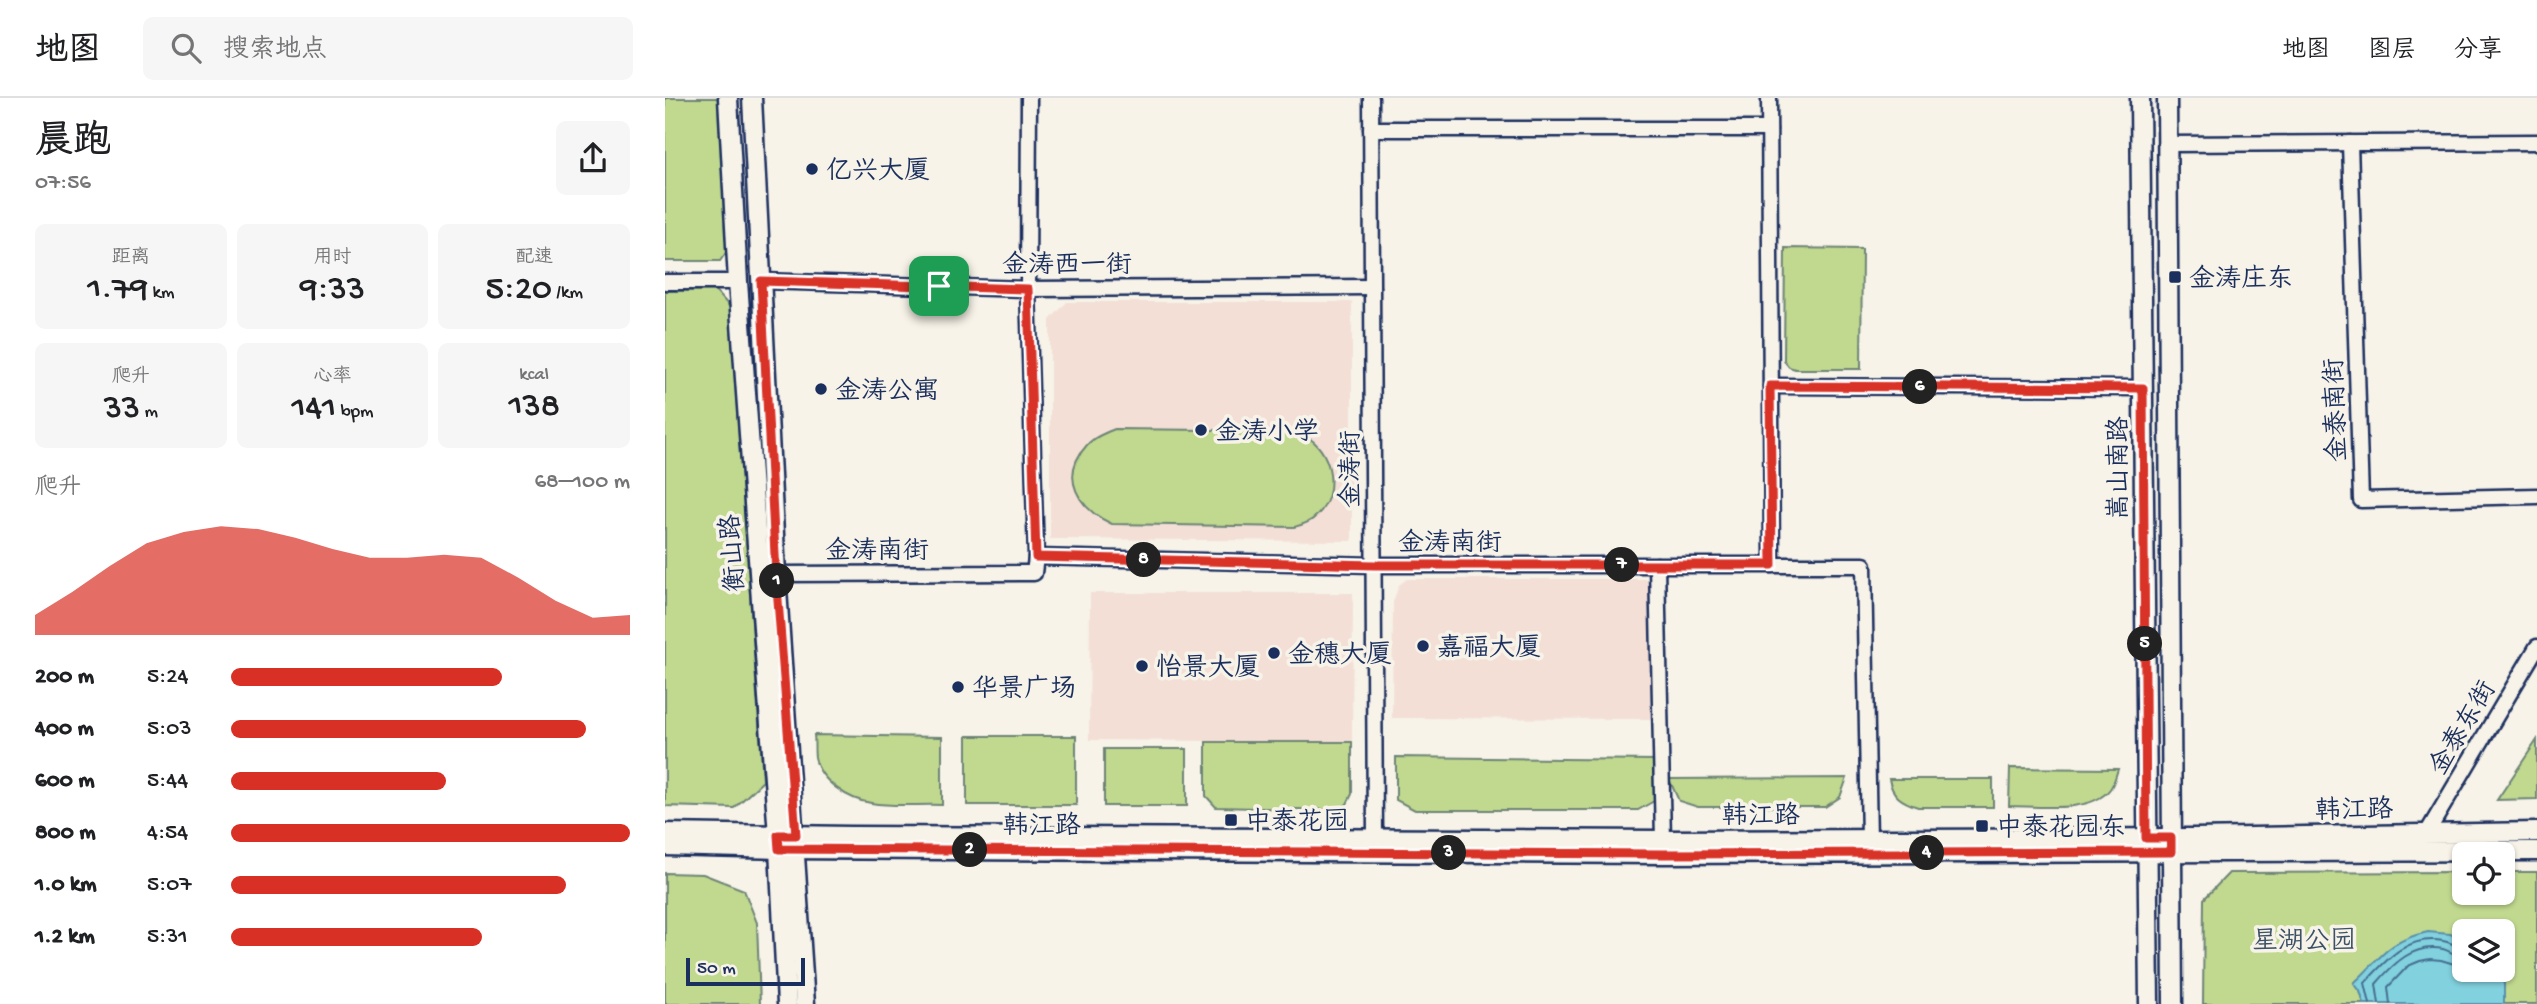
<!DOCTYPE html>
<html lang="zh">
<meta charset="utf-8">
<style>
:root{--surface:#fff;--page:#f6f6f6;--text:#202124;--muted:#757577;--line:#e0e0e0;--accent:#d93025}
body{margin:0;font-family:"Gochi Hand","LXGW WenKai TC",sans-serif;background:var(--page);color:var(--text);height:100vh;display:flex;flex-direction:column;font-size:26px;white-space:nowrap}
*{box-sizing:border-box;margin:0}
p{font-size:23px;color:var(--muted)}
.icon{flex:none;width:38px;height:38px;fill:none;stroke:currentColor;stroke-width:2;stroke-linecap:round;stroke-linejoin:round}
.map{position:relative;flex:1;overflow:hidden}
.details{display:flex;flex-direction:column;background:var(--surface);width:665px}
.details>*{flex:none}
.tools{position:absolute;left:1787px;top:744px;display:grid;gap:14px}
.tools a{display:grid;place-items:center;width:63px;height:63px;border-radius:10px;background:var(--surface);box-shadow:0 2px 5px #0004;font-size:35px}
.scale{position:absolute;left:21px;bottom:18px;width:119px;box-sizing:border-box;padding-left:7px;border:4px solid #1b2f5e;border-top:0;font-size:19px;line-height:24px;white-space:nowrap;color:#1b2f5e;-webkit-text-stroke:5px #f7f3e8;paint-order:stroke}
.pin{position:absolute;display:grid;place-items:center;width:60px;height:60px;color:#fff;margin:-30px;border-radius:14px;box-shadow:0 4px 10px #0006}
.km{position:absolute;width:35px;height:35px;margin:-18px;border-radius:50%;background:#222;color:#fff;font-size:19px;line-height:35px;text-align:center}
.round{display:grid;place-items:center;flex:none;width:74px;height:74px;border-radius:10px;background:var(--page)}
.head{display:flex;align-items:center;justify-content:space-between;height:119px;padding:0 35px}
h1{font-size:38px;font-weight:600;line-height:52px}
.figures{display:grid;grid-template-columns:repeat(3,1fr);gap:10px;height:119px;padding:7px 35px}
.figures div{display:grid;align-content:center;border-radius:10px;background:var(--page);text-align:center}
.figures b{font-size:35px;font-weight:600}
.figures small{font-size:19px;font-weight:400}
.figures p{font-size:19px}
.chart{height:196px;padding:14px 35px}
.chart p{display:flex;justify-content:space-between}
.chart svg{width:100%;height:126px;margin-top:7px;fill:var(--accent);opacity:.7}
ul{padding:0 35px;list-style:none;font-size:23px}
li{display:grid;grid-template-columns:112px 84px 1fr;align-items:center;height:52px}
li i{height:18px;border-radius:9px;background:var(--accent)}
header{display:flex;align-items:center;gap:42px;box-sizing:border-box;height:98px;padding:0 35px;background:var(--surface);border-bottom:2px solid var(--line)}
header strong{font-size:33px}
nav{display:flex;gap:38px;margin-inline-start:auto;font-size:24px}
.search{width:490px;height:63px;background:var(--page);display:flex;align-items:center;gap:18px;box-sizing:border-box;padding:0 24px;border-radius:10px;color:var(--muted);font-size:26px}
main{display:flex;flex:1;min-height:0}
.map>svg:first-child{display:block}
</style>
<header>
<strong>地图</strong>
<div class="search"><svg class="icon" aria-label="search" viewBox="0 0 24 24"><circle cx="10" cy="10" r="6"/><path d="M15 15l6 6"/></svg>搜索地点</div>
<nav><a>地图</a><a>图层</a><a>分享</a></nav>
</header>
<main>
<section class="details">
<div class="head"><div><h1>晨跑</h1><p>07:56</p></div><a class="round"><svg class="icon" aria-label="share" viewBox="0 0 24 24"><path d="M12 15V3M7 8l5-5 5 5M5 13v7h14v-7"/></svg></a></div>
<div class="figures">
<div><p>距离</p><b>1.79<small> km</small></b></div>
<div><p>用时</p><b>9:33</b></div>
<div><p>配速</p><b>5:20<small> /km</small></b></div>
</div>
<div class="figures">
<div><p>爬升</p><b>33<small> m</small></b></div>
<div><p>心率</p><b>141<small> bpm</small></b></div>
<div><p>kcal</p><b>138</b></div>
</div>
<div class="chart"><p><span>爬升</span>68–100 m</p>
<svg viewBox="0 0 160 44" preserveAspectRatio="none"><path d="M0 44V37L10 29L20 20L30 12L40 8L50 6L60 7L70 10L80 14L90 17L100 17L110 16L120 17L130 24L140 32L150 38L160 37V44z"/></svg>
</div>
<ul>
<li><b>200 m</b>5:24<i style="width:68%"></i></li>
<li><b>400 m</b>5:03<i style="width:89%"></i></li>
<li><b>600 m</b>5:44<i style="width:54%"></i></li>
<li><b>800 m</b>4:54<i style="width:100%"></i></li>
<li><b>1.0 km</b>5:07<i style="width:84%"></i></li>
<li><b>1.2 km</b>5:31<i style="width:63%"></i></li>
</ul>
</section>
<div class="map">
<svg width="1872" height="906" viewBox="0 0 1872 906">
<rect width="100%" height="100%" fill="#f7f3e8"/>
<filter id="ink" filterUnits="userSpaceOnUse"><feTurbulence type="fractalNoise" baseFrequency=".0143" numOctaves="2"/><feDisplacementMap in="SourceGraphic" scale="14" xChannelSelector="R" yChannelSelector="G"/><feConvolveMatrix kernelMatrix="1 2 1 2 8 2 1 2 1" color-interpolation-filters="sRGB"/></filter>
<g filter="url(#ink)">
<g fill="#f3dfd6">
<polygon points="402,204 687,204 687,443 385,441 385,222"/>
<polygon points="742,481 984,481 986,621 727,620 728,504 734,487"/>
<polygon points="425,495 688,495 687,644 424,642"/>
</g>
<g fill="#c0d98f" stroke="#6e8476" stroke-width="2">
<polygon points="0,0 56,0 65,149 55,163 0,163"/>
<polygon points="1120,150 1197,151 1196,271 1130,271 1124,269 1119,263"/>
<polygon points="50,192 65,209 98,683 69,710 0,708 0,193"/>
<path d="M450 331 629 333C635 336 644 339 649 344 670 363 672 402 649 420 644 425 636 427 629 429L447 426C414 411 393 379 422 347 429 339 440 335 450 331Z"/>
<path d="M149 637 277 639V707C254 706 229 709 206 705 184 702 154 683 150 659 149 652 150 644 149 637Z"/>
<rect x="302" y="638" width="109" height="69"/>
<polygon points="1872,642 1872,701 1832,702"/>
<polygon points="541,644 687,644 687,696 682,706 673,712 551,709 541,698"/>
<rect x="439" y="651" width="83" height="57"/>
<polygon points="731,659 990,662 989,703 973,712 750,712 731,702"/>
<path d="M1345 670 1453 671C1451 677 1449 686 1445 691 1426 716 1372 708 1344 708Z"/>
<polygon points="1182,680 1175,699 1160,709 1033,709 1014,703 1004,681"/>
<path d="M1224 681H1328V709H1253C1237 704 1227 698 1224 681Z"/>
<polygon points="1799,774 1799,794 1838,794 1838,774 1872,774 1872,906 1839,906 1839,886 1832,872 1838,872 1838,833 1799,833 1799,844 1785,836 1698,877 1689,885 1695,893 1699,906 1538,906 1539,801 1564,775"/>
<polygon points="0,775 38,776 79,792 92,825 95,906 0,906"/>
</g>
<path fill="#82d1de" stroke="#5990ab" stroke-width="2" d="M1763 834 1785 836 1799 844V872H1832L1839 886V906H1699L1695 893 1689 885C1717 859 1722 843 1763 834Z"/>
<g fill="none" stroke-linecap="round" stroke-linejoin="round">
<g stroke="#447091" stroke-width="2">
<path d="M1705 906 1700 885C1722 861 1742 837 1778 843 1786 844 1791 849 1799 849"/>
<path d="M1714 906 1711 886C1728 866 1748 845 1778 851 1785 853 1791 858 1799 858"/>
<polyline points="1725,906 1723,889 1743,868 1755,863 1765,861 1776,862 1799,869"/>
</g>
<g stroke="#1b2f5e" stroke-width="19">
<g id="minor">
<polyline points="364,0 363,191 371,459"/>
<polyline points="706,0 710,741"/>
<polyline points="1104,0 1107,467"/>
<polyline points="706,31 1104,31"/>
<polyline points="1685,45 1696,402 1872,398"/>
<polyline points="1502,46 1872,44"/>
<polyline points="96,183 363,191 707,189"/>
<polyline points="0,184 73,184"/>
<polyline points="1106,288 1478,290"/>
<polyline points="992,467 998,742"/>
<polyline points="111,476 369,475 371,459 709,467 1199,467 1204,742"/>
<polyline points="1762,735 1872,549"/>
</g>
</g>
<g stroke="#1b2f5e" stroke-width="23">
<g id="tertiary">
<polyline points="63,0 73,184 114,751 122,906"/>
<polyline points="87,0 111,476 140,906"/>
<polyline points="1475,0 1484,906"/>
<polyline points="1502,0 1508,906"/>
<polyline points="0,735 186,738 998,742 1529,740 1872,734"/>
<polyline points="0,748 114,751 999,756 1872,753"/>
</g>
</g>
<use href="#minor" stroke="#f7f3e8" stroke-width="14"/>
<use href="#tertiary" stroke="#f7f3e8" stroke-width="18"/>
</g>
</g>
<g fill="none" stroke-linecap="round" stroke-linejoin="round" filter="url(#ink)">
<g stroke="#fff" stroke-width="14">
<polygon id="route" points="96,183 363,191 371,459 709,467 1107,467 1105,288 1478,290 1481,740 1506,740 1506,754 999,756 114,751 113,737 131,737 111,476"/>
</g>
<use href="#route" stroke="#d93025" stroke-width="9"/>
</g>
<g fill="#1b2f5e" stroke="#f7f3e8" stroke-width="2.5">
<circle cx="147" cy="71" r="7"/>
<rect x="1503" y="172" width="14" height="14" rx="3.5"/>
<circle cx="156" cy="291" r="7"/>
<circle cx="536" cy="332" r="7"/>
<circle cx="758" cy="548" r="7"/>
<circle cx="609" cy="555" r="7"/>
<circle cx="477" cy="568" r="7"/>
<circle cx="293" cy="589" r="7"/>
<rect x="559" y="715" width="14" height="14" rx="3.5"/>
<rect x="1310" y="721" width="14" height="14" rx="3.5"/>
</g>
<g text-anchor="middle" stroke-width="7" stroke-linejoin="round" paint-order="stroke">
<g font-size="26" fill="#1b2f5e" stroke="#f7f3e8" text-anchor="start">
<text x="161" y="80">亿兴大厦</text>
<text x="1524" y="188">金涛庄东</text>
<text x="170" y="300">金涛公寓</text>
<text x="550" y="341">金涛小学</text>
<text x="772" y="557">嘉福大厦</text>
<text x="623" y="564">金穗大厦</text>
<text x="491" y="577">怡景大厦</text>
<text x="307" y="598">华景广场</text>
<text x="580" y="731">中泰花园</text>
<text x="1331" y="737">中泰花园东</text>
</g>
<g font-size="26" fill="#1b2f5e" stroke="#f7f3e8">
<text x="402" y="174">金涛西一街</text>
<text transform="translate(1669 312) rotate(-92)" y="9">金泰南街</text>
<text transform="translate(1452 370) rotate(-90)" y="9">嵩山南路</text>
<text transform="translate(684 371) rotate(-90)" y="9">金涛街</text>
<text x="785" y="452">金涛南街</text>
<text x="212" y="460">金涛南街</text>
<text transform="translate(66 455) rotate(-94)" y="9">衡山路</text>
<text transform="translate(1796 629) rotate(-59)" y="9">金泰东街</text>
<text transform="translate(1689 710) rotate(-1)" y="9">韩江路</text>
<text x="1096" y="725">韩江路</text>
<text x="377" y="735">韩江路</text>
</g>
<g font-size="26" fill="#3c5168" stroke="#f7f3e8">
<text x="1639" y="850">星湖公园</text>
</g>
</g>
</svg>
<div class="tools">
<a><svg class="icon" aria-label="locate" viewBox="0 0 24 24"><circle cx="12" cy="12" r="6"/><path d="M12 2v4M12 18v4M2 12h4M18 12h4"/></svg></a>
<a><svg class="icon" aria-label="layers" viewBox="0 0 24 24"><path d="M12 4l9 5-9 5-9-5zM3 14l9 5 9-5"/></svg></a>
</div>
<div class="scale">50 m</div>
<div class="pin" style="left:274px;top:188px;background:#1e9e55"><svg class="icon" aria-label="arrive" viewBox="0 0 24 24"><path d="M6 21V4h12l-3 4 3 4H6"/></svg></div>
<b class="km" style="left:112px;top:483px">1</b>
<b class="km" style="left:305px;top:752px">2</b>
<b class="km" style="left:784px;top:755px">3</b>
<b class="km" style="left:1262px;top:755px">4</b>
<b class="km" style="left:1480px;top:546px">5</b>
<b class="km" style="left:1255px;top:289px">6</b>
<b class="km" style="left:957px;top:467px">7</b>
<b class="km" style="left:479px;top:462px">8</b>
</div>
</main>
